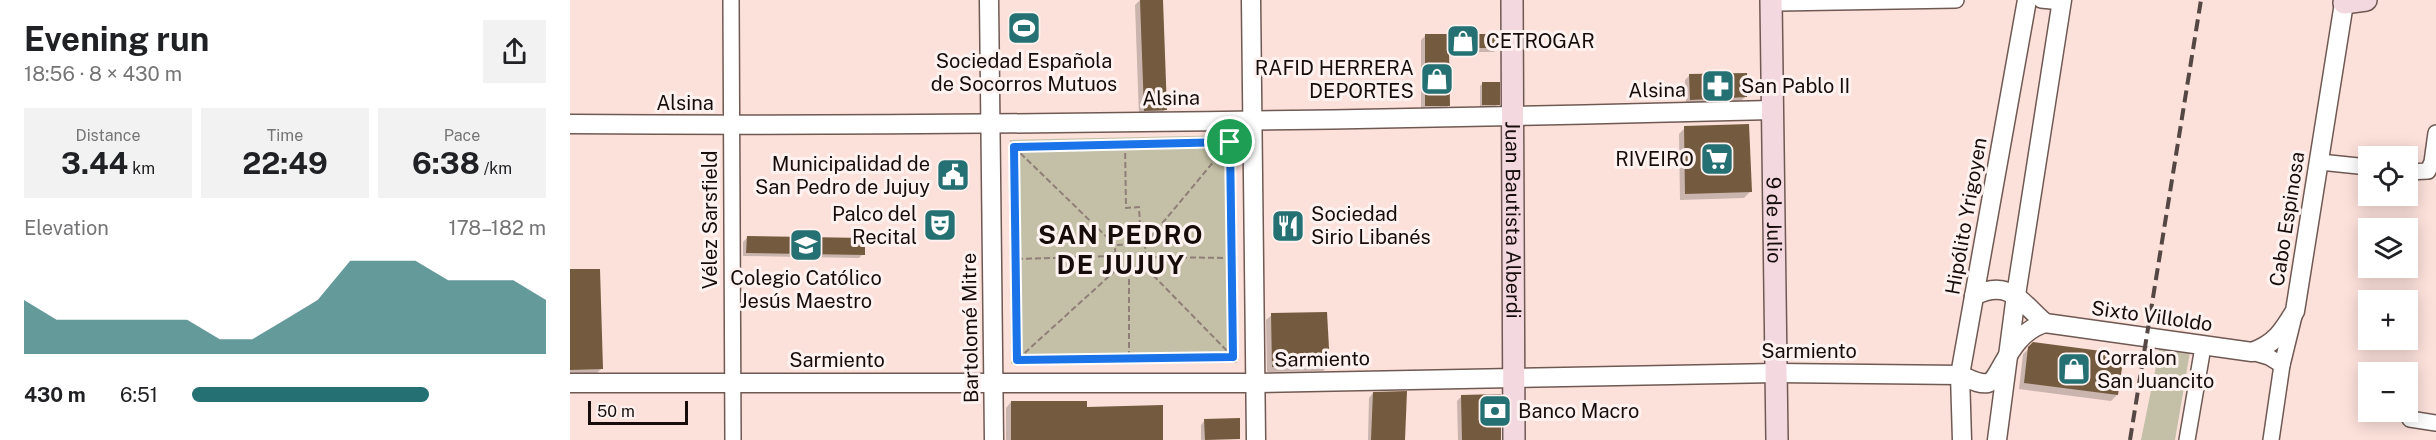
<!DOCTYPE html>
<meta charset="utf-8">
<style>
:root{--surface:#fff;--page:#f2f2f2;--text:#202124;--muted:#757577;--accent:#257072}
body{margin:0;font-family:"Public Sans",sans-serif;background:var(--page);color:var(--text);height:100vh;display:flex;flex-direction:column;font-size:22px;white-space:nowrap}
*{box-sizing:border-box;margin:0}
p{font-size:20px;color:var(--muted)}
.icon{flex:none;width:33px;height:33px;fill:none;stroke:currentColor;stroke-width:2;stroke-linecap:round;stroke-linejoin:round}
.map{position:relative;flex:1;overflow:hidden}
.sheet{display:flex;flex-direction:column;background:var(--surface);width:570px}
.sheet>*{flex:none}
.controls{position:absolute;left:1788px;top:146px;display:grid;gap:12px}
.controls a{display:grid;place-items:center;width:60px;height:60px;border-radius:0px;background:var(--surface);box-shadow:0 3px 15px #0003;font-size:30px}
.scale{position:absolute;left:18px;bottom:15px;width:100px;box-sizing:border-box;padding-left:6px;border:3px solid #160d0b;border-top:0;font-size:16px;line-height:21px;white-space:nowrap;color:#160d0b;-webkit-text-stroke:4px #fdf2ef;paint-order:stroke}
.pin{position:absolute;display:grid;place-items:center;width:51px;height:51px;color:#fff;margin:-26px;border:3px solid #fff;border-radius:50%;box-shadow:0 2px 6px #0007}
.round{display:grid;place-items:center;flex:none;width:63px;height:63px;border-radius:0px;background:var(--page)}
.headline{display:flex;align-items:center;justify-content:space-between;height:102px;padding:0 24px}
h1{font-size:33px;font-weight:700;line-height:45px}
.metrics{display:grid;grid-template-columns:repeat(3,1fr);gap:9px;height:102px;padding:6px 24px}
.metrics div{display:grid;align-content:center;border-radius:0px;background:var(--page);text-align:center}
.metrics b{font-size:30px;font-weight:700}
.metrics small{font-size:16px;font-weight:400}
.metrics p{font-size:16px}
.chart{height:168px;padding:12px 24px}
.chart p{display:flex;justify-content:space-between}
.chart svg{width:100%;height:108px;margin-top:6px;fill:var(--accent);opacity:.7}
ul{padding:0 24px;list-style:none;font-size:20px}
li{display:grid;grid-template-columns:96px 72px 1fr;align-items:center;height:45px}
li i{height:15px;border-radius:8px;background:var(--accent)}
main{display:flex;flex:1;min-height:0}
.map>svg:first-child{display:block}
</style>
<main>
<section class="sheet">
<div class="headline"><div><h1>Evening run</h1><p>18:56 · 8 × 430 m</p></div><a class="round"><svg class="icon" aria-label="share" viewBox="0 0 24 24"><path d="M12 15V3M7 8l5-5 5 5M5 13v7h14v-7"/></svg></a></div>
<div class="metrics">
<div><p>Distance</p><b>3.44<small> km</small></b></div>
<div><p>Time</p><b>22:49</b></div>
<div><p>Pace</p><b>6:38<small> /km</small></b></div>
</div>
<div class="chart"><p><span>Elevation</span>178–182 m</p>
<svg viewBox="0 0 160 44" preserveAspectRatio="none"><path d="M0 44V22L10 30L20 30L30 30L40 30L50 30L60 38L70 38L80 30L90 22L100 6L110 6L120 6L130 14L140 14L150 14L160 22V44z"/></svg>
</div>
<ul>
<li><b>430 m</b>6:51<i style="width:67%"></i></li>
</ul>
</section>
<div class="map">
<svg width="1866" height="440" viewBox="0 0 1866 440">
<rect width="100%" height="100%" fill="#fce1da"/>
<g fill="#c4c0a7">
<polygon points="665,135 667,363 441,364 440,140"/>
<polygon points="1590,346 1620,352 1605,440 1571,440"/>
</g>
<g fill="#0003">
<polygon points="570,0 592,0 596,109 590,115 569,116 565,5"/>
<polygon points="856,35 928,48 924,52 878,52 879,105 874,110 851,110 851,40"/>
<polygon points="1119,76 1175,97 1171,101 1116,104 1115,80"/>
<polygon points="913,83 928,104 925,107 910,107 910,86"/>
<polygon points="1115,128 1180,192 1174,198 1110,200 1109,134"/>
<polygon points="177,238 293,254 289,258 173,256 173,242"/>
<polygon points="0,271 31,369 25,375 0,375"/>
<polygon points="702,315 758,366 753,371 697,372 696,320"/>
<polygon points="1464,344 1547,395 1541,401 1449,389 1453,354"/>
<polygon points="803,393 833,440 798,440 799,398"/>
<polygon points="891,397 931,440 888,440 887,401"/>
<polygon points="441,402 516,408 591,440 436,440 436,408"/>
<polygon points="635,420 669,438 631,440 631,425"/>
</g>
<g fill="#745a3e">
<polygon points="570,0 593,0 597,110 574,111"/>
<polygon points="855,34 929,34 929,48 879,48 880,106 855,106"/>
<polygon points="1177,73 1177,97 1120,100 1119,74"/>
<rect x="912" y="82" width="18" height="23"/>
<polygon points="1179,124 1182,192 1115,194 1114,126"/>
<polygon points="177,236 295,238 295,255 176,253"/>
<polygon points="0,269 30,269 33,369 0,370"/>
<polygon points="757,312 760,366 702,367 701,313"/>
<polygon points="1463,342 1554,354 1548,395 1454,383 1458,347"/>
<polygon points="837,391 835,440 801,440 803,392"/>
<polygon points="931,394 931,440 892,440 891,395"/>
<polygon points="441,401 517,401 517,407 593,405 593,440 441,440"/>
<polygon points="670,418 670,439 635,440 634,419"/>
</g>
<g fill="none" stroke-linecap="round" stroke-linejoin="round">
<g stroke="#6f5953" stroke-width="18">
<g id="minor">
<polyline points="161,0 163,440"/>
<polyline points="1471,0 1492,2"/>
<polyline points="1201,3 1386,0"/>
<polyline points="1750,162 1798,167"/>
<polyline points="1838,172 1858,171 1862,162 1866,133"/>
<polyline points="1682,352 1699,357 1712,365"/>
<polyline points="1840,419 1866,423"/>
<polyline points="1617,440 1633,347"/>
<polyline points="1701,440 1712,365 1724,316"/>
</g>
</g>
<g stroke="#6f5953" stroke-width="21">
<g id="tertiary">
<polyline points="419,0 424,440"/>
<polyline points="681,0 686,440"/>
<path d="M0 124C401 127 802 120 1202 110"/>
<path d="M1404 296C1439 278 1451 302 1475 323"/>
<path d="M0 383H685L1206 373 1390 375C1398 378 1409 385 1418 383 1431 380 1438 334 1475 323L1682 352C1705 344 1713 331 1725 311L1774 3"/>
<polyline points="1392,440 1390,375 1457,0"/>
<polyline points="1427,440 1446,295 1492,0"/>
</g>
</g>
<g stroke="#6f5953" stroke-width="24">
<g id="secondary">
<path id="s1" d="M942 0 944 440"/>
<path id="s2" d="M1201 0 1207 440"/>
<polyline points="1774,3 1796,0"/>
</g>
</g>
<g stroke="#907e79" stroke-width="2" stroke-dasharray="6 3" stroke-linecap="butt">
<polygon points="660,142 663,357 447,360 444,147"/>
<polyline points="555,144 556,208 569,207 571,244"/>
<polyline points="444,147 545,245 546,270 576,269 575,244 545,245"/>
<polyline points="575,244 660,142"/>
<polyline points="575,257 662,258"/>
<polyline points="447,259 546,256"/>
<polyline points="577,269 663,357"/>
<polyline points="559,270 559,359"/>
<polyline points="448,359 546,270"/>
</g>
<use href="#minor" stroke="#fff" stroke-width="15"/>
<use href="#tertiary" stroke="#fff" stroke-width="18"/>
<use href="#secondary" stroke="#f4d8e0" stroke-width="21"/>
<polyline stroke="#554744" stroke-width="4" stroke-dasharray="12 6" stroke-linecap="butt" points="1560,440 1631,0"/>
</g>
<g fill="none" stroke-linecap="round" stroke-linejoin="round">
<g stroke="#fff" stroke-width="12">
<polygon id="route" points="660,142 663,357 447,360 444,147"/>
</g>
<use href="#route" stroke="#1a73e8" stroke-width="8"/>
</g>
<defs>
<g id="stadium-square" transform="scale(1.725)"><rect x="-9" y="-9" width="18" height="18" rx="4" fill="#257072" stroke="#fdf2ef"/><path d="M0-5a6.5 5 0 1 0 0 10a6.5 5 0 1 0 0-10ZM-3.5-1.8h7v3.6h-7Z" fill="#fff"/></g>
<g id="shop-square" transform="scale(1.725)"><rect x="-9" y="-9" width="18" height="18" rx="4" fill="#257072" stroke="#fdf2ef"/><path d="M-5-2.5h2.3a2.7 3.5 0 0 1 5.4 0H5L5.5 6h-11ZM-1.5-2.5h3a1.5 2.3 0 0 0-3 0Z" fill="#fff"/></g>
<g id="pharmacy-square" transform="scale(1.725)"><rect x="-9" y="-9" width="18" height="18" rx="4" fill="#257072" stroke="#fdf2ef"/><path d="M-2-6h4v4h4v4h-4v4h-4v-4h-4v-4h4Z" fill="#fff"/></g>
<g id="supermarket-square" transform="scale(1.725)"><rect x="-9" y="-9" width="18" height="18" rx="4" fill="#257072" stroke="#fdf2ef"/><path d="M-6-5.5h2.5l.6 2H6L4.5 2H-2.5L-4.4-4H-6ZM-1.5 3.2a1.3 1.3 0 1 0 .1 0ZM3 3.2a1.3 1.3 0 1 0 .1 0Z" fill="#fff"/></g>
<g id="civic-square" transform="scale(1.725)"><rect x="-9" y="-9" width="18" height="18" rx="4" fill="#257072" stroke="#fdf2ef"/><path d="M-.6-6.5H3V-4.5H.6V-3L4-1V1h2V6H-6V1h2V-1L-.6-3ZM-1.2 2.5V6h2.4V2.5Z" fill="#fff"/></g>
<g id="theatre-square" transform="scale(1.725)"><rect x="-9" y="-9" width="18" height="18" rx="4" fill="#257072" stroke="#fdf2ef"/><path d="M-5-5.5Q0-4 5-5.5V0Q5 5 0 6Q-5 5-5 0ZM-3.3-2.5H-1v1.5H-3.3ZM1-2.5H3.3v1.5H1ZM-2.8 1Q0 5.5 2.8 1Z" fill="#fff"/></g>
<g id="restaurant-square" transform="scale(1.725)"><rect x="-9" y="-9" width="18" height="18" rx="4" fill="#257072" stroke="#fdf2ef"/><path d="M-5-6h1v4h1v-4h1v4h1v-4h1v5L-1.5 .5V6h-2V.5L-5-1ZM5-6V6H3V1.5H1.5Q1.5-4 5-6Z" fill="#fff"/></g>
<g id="school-square" transform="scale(1.725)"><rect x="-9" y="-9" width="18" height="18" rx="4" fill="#257072" stroke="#fdf2ef"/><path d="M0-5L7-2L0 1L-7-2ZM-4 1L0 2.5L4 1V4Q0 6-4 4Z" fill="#fff"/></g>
<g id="bank-square" transform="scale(1.725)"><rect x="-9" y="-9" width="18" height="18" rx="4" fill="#257072" stroke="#fdf2ef"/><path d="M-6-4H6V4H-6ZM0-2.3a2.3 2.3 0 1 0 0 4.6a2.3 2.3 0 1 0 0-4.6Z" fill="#fff"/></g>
</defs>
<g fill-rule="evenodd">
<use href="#stadium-square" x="454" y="28"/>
<use href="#shop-square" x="893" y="41"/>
<use href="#shop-square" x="867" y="79"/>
<use href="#pharmacy-square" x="1148" y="86"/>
<use href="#supermarket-square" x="1147" y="159"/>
<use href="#civic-square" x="383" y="175"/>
<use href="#theatre-square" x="370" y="225"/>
<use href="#restaurant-square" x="718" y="226"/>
<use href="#school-square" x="236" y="245"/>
<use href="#shop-square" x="1504" y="369"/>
<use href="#bank-square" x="925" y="411"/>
</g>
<g text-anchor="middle" stroke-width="6" stroke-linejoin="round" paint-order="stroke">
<g font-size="20" fill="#160d0b" stroke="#fdf2ef" text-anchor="start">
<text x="916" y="48">CETROGAR</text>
<text x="454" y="68" text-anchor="middle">Sociedad Española<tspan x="454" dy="23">de Socorros Mutuos</tspan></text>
<text x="844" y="75" text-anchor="end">RAFID HERRERA<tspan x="844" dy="23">DEPORTES</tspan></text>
<text x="1171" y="93">San Pablo II</text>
<text x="1124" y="166" text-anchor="end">RIVEIRO</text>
<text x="360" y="171" text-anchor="end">Municipalidad de<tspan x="360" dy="23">San Pedro de Jujuy</tspan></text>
<text x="347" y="221" text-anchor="end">Palco del<tspan x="347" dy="23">Recital</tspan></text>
<text x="741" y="221">Sociedad<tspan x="741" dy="23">Sirio Libanés</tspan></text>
<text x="236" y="285" text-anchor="middle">Colegio Católico<tspan x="236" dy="23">Jesús Maestro</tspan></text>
<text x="1527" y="365">Corralon<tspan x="1527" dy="23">San Juancito</tspan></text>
<text x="948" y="418">Banco Macro</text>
</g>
<g font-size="20" fill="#160d0b" stroke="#fdf2ef">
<text transform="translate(1087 90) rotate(-1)" y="7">Alsina</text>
<text transform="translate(601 98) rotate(-1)" y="7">Alsina</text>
<text x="115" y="110">Alsina</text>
<text transform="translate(1396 216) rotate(-80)" y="7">Hipólito Yrigoyen</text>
<text transform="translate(1717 219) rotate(-81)" y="7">Cabo Espinosa</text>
<text transform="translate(140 220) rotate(-90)" y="7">Vélez Sarsfield</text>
<text dy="7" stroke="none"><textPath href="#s1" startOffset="220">Juan Bautista Alberdi</textPath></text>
<text dy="7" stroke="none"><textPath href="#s2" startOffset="220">9 de Julio</textPath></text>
<text transform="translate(1582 316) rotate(8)" y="7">Sixto Villoldo</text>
<text transform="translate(400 328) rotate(-91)" y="7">Bartolomé Mitre</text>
<text x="1239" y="358">Sarmiento</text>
<text transform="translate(752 359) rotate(-1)" y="7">Sarmiento</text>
<text x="267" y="367">Sarmiento</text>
</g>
<g font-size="26" font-weight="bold" letter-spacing="1.5" fill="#160d0b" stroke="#fdf2ef">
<text x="551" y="244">SAN PEDRO<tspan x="551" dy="30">DE JUJUY</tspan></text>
</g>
</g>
</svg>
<div class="controls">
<a><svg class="icon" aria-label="locate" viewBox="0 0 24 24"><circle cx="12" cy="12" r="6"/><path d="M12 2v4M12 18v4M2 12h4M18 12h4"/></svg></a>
<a><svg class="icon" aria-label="layers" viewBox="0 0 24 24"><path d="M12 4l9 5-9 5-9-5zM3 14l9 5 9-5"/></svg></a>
<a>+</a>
<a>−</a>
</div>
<div class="scale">50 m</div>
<div class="pin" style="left:660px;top:142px;background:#1e9e55"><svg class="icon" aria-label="arrive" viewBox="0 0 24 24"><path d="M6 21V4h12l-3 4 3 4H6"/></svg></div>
</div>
</main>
